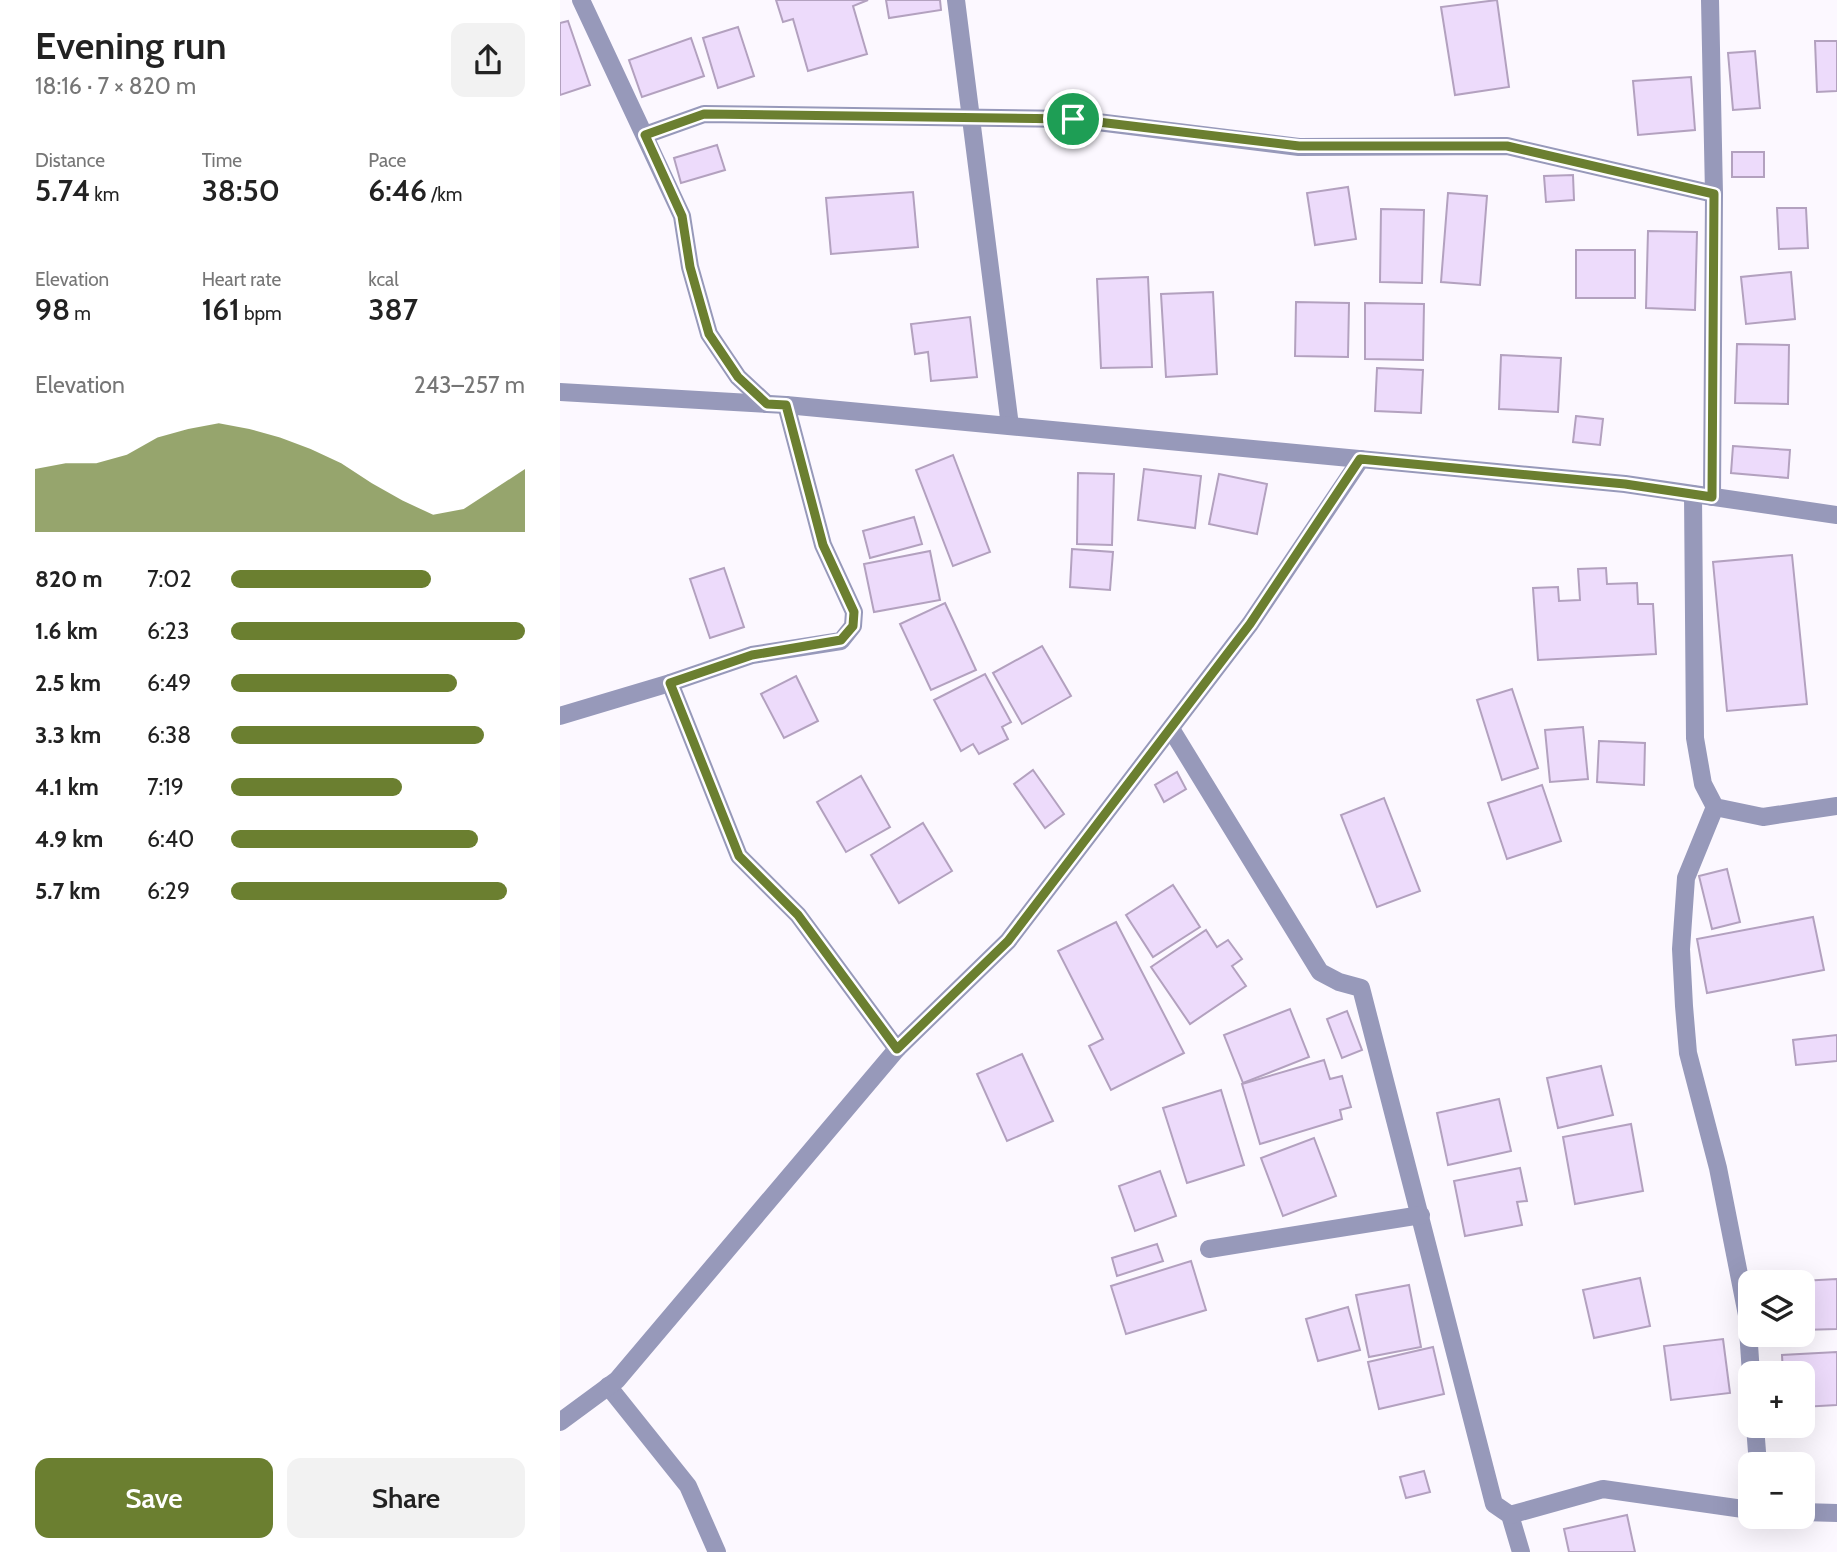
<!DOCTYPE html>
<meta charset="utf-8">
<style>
:root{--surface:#fff;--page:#f2f2f2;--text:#222;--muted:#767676;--accent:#6b7f30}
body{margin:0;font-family:Cabin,sans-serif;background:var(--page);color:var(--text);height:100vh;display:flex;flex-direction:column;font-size:26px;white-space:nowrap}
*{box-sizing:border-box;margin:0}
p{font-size:23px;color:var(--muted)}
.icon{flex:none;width:38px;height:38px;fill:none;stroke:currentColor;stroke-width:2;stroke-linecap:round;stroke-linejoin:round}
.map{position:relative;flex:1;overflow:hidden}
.panel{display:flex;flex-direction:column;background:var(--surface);width:560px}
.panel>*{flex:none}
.tools{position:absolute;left:1178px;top:1270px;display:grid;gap:14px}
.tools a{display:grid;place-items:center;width:77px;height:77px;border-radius:14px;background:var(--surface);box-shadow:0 7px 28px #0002;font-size:35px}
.pin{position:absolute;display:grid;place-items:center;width:60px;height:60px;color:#fff;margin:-30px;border:4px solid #fff;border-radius:50%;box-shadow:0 2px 7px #0007}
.round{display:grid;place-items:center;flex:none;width:74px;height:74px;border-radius:14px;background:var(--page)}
.head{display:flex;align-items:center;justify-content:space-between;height:119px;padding:0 35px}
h1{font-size:38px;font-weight:600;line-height:52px}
.stats{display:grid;grid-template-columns:repeat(3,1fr);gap:10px;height:119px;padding:7px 35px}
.stats div{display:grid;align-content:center}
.stats b{font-size:30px;font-weight:600}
.stats small{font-size:19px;font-weight:400}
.stats p{font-size:19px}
.chart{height:196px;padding:14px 35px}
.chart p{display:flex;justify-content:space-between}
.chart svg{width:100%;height:126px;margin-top:7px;fill:var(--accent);opacity:.7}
.cta{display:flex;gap:14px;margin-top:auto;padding:14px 35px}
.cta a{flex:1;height:80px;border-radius:14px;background:var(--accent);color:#fff;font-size:28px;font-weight:600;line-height:80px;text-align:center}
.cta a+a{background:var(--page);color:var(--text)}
ul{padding:0 35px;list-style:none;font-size:23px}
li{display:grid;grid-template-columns:112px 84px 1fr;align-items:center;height:52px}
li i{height:18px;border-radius:9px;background:var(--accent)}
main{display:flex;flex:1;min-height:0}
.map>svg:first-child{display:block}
</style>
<main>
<section class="panel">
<div class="head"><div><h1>Evening run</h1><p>18:16 · 7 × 820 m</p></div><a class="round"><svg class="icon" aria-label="share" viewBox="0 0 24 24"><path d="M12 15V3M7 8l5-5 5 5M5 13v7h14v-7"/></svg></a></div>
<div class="stats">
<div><p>Distance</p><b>5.74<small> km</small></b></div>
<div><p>Time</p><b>38:50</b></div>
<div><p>Pace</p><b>6:46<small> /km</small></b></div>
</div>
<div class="stats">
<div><p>Elevation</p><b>98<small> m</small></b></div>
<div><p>Heart rate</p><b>161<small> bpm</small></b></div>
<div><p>kcal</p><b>387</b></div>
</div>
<div class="chart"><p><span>Elevation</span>243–257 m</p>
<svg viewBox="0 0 160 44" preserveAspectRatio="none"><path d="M0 44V22L10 20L20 20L30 17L40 11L50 8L60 6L70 8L80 11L90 15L100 20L110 27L120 33L130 38L140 36L150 29L160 22V44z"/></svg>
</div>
<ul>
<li><b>820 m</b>7:02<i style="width:68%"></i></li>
<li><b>1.6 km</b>6:23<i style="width:100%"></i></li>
<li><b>2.5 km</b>6:49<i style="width:77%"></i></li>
<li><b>3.3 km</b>6:38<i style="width:86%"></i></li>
<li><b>4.1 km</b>7:19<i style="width:58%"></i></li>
<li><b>4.9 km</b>6:40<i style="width:84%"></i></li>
<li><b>5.7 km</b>6:29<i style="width:94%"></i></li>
</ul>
<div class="cta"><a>Save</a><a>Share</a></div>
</section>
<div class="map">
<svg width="1277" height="1552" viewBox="0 0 1277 1552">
<rect width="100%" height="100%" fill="#fcf8ff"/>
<g fill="#eddbfb" stroke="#b3a1bf" stroke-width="2">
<polygon points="216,0 308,0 293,6 307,54 248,71 233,19 223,22"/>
<polygon points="326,0 380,0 381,10 329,18"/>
<polygon points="937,0 949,87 895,95 881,7"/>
<polygon points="8,21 30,85 0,95 0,23"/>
<polygon points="178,27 194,76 158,88 143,38"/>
<polygon points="131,38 144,76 82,97 69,60"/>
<polygon points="1255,41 1277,41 1277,91 1257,92"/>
<polygon points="1195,51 1200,108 1173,110 1168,53"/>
<polygon points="1131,77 1135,130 1078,135 1073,81"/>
<polygon points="157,145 165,170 121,183 114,158"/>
<rect x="1172" y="152" width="32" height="25"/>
<polygon points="1013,175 1014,200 986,202 984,176"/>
<polygon points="788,187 796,239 755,245 747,193"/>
<polygon points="353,192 358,247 271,254 266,198"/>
<polygon points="888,193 927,196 920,285 881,282"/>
<polygon points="1217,208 1246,208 1248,248 1219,249"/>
<polygon points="821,209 864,210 862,283 820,282"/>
<polygon points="1088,231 1137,232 1135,310 1086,308"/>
<rect x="1016" y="250" width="59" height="48"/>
<polygon points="1231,272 1235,319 1186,324 1181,277"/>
<polygon points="588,277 592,367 541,368 537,279"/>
<polygon points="653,292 657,374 606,377 601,294"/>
<polygon points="736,302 789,303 788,357 735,356"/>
<polygon points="805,303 864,304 863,360 805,359"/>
<polygon points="410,317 417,377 371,381 368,352 355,354 351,324"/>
<polygon points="1177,344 1229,345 1228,404 1175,403"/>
<polygon points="941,355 1001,358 998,412 939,409"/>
<polygon points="817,368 863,370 861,413 815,411"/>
<polygon points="1016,416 1043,419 1040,445 1013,442"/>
<polygon points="1173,446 1230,450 1228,478 1171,473"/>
<polygon points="393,455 430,552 393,566 356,470"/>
<polygon points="584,469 641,476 635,528 578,520"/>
<polygon points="518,473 554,474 552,545 517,544"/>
<polygon points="659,474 707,484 697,534 649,524"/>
<polygon points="354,517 362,544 310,558 303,531"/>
<polygon points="512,549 553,552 550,590 510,587"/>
<polygon points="370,551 380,600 314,612 304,564"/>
<polygon points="1232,555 1247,704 1167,711 1153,562"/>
<polygon points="164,568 184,627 150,638 130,579"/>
<polygon points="1046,568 1047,584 1077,583 1078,604 1093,604 1096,654 978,660 973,588 998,587 999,601 1020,600 1018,569"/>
<polygon points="385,603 416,670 371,690 340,624"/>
<polygon points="482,646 511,696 462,724 433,673"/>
<polygon points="425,674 451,722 442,727 448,739 419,754 413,744 401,751 374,700"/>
<polygon points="236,676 258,721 224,738 201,694"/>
<polygon points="952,689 978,768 942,780 917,700"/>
<polygon points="1023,727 1028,779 990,782 985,730"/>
<polygon points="1039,741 1085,743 1084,785 1037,782"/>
<polygon points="473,770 504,814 485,828 454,784"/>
<polygon points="617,772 626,789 604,802 595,785"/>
<polygon points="301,776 330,827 286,852 257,802"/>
<polygon points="982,785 1001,841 947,859 928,803"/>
<polygon points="824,798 860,891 817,907 781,815"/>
<polygon points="363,823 392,871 339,903 311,855"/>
<polygon points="1167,869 1180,922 1152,929 1139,876"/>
<polygon points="613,885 640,927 593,957 566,915"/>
<polygon points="1253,917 1264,970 1147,993 1137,939"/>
<polygon points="556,922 624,1053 551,1090 529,1046 543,1039 498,951"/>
<polygon points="646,930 657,947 668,940 682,959 672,966 686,986 630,1024 591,967"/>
<polygon points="730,1009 749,1057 683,1083 664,1035"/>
<polygon points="787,1011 802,1050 782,1058 767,1019"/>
<polygon points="1277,1035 1277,1061 1236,1065 1233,1040"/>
<polygon points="462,1054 493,1121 447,1141 417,1074"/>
<polygon points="764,1060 770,1079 782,1076 791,1107 780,1110 782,1119 700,1144 682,1084"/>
<polygon points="1041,1066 1053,1115 998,1128 987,1078"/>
<polygon points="661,1090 684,1165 627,1183 603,1108"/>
<polygon points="939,1099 951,1151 888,1165 877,1113"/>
<polygon points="1071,1124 1083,1191 1015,1204 1003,1137"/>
<polygon points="754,1138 776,1196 723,1216 701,1158"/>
<polygon points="960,1168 967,1201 957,1202 962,1225 905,1236 894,1181"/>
<polygon points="600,1171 616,1216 575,1231 559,1186"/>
<polygon points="597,1244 603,1261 557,1276 552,1258"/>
<polygon points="631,1261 646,1310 566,1334 551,1286"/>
<polygon points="1080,1278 1090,1326 1034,1338 1023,1290"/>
<polygon points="1277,1279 1277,1329 1242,1330 1242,1283 1206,1283"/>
<polygon points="849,1285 861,1347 809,1357 796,1295"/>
<polygon points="788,1307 800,1350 758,1361 746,1319"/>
<polygon points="1163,1339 1170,1393 1111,1400 1104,1346"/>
<polygon points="873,1347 884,1394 819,1409 808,1362"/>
<polygon points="1277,1352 1277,1405 1242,1407 1242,1374 1223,1374 1222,1355"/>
<polygon points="864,1471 870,1492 846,1498 840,1477"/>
<polygon points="1067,1515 1075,1552 1009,1552 1004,1529"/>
</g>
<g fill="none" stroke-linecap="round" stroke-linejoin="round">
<g stroke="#9799ba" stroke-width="18">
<polyline points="21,0 122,216 130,267 149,334 178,377 207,404"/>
<polyline points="396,0 450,426"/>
<polyline points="1150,0 1154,194 1152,497"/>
<polyline points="85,135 144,114 513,119 739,147 947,146 1154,194"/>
<polyline points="0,392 226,405 1065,484 1277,515"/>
<polyline points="1133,494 1135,738 1143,784 1155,807 1203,817 1277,806"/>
<polyline points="110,683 179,856 238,915 337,1049"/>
<polyline points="0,716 110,683 192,655 281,641 293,626 294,612 263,545 226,405"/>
<polyline points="611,729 760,972 779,982 801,988 934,1504 950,1515 961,1552"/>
<polyline points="1155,807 1126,878 1121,949 1124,1006 1128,1053 1158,1168 1187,1315 1191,1374"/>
<polyline points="649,1249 861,1215"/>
<polyline points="48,1386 128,1486 157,1552"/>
<polyline points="0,1422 57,1380 337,1049 448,941 690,624 801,459"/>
<polyline points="1195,1426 1198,1465"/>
<polyline points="1242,1512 1277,1513"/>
<polyline points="950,1515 1043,1489 1190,1510"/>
</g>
</g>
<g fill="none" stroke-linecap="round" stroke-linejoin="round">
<g stroke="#fff" stroke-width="14">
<polygon id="route" points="144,114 513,119 739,146 947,146 1154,194 1152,497 1065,484 800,459 690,624 448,941 337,1049 238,915 179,856 110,683 192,655 281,640 293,626 294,612 263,545 226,405 207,404 178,377 149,334 130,267 122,216 85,135"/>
</g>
<use href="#route" stroke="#6b7f30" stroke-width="9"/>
</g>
</svg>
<div class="tools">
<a><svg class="icon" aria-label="layers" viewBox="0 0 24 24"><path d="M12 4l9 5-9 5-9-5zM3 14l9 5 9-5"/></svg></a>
<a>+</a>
<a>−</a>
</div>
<div class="pin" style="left:513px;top:119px;background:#1e9e55"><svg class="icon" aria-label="arrive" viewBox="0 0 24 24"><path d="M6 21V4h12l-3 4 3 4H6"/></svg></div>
</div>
</main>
